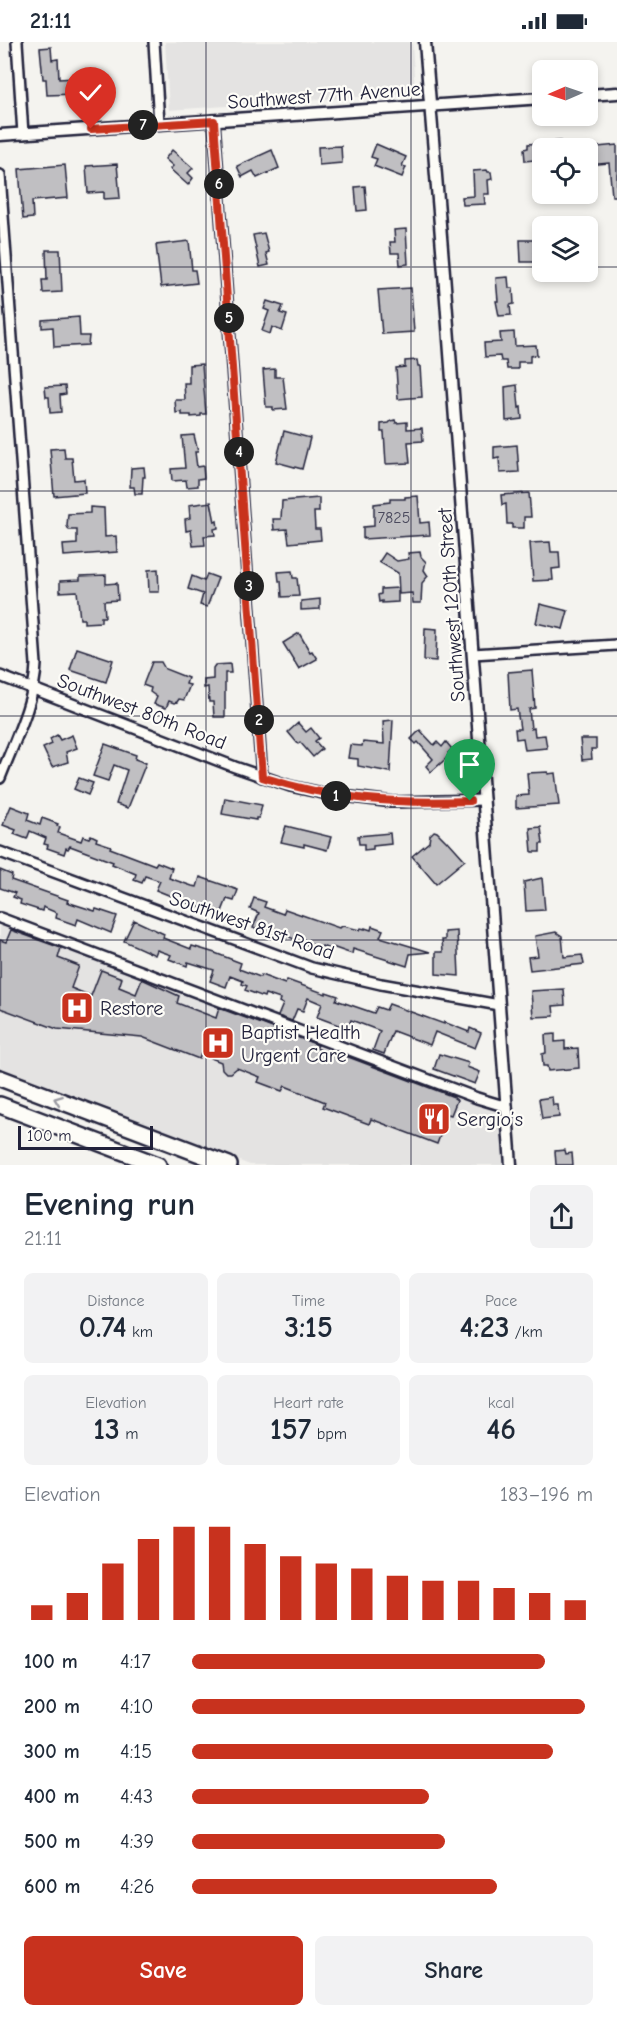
<!DOCTYPE html>
<meta charset="utf-8">
<style>
:root{--surface:#fff;--page:#f2f2f3;--text:#1f2937;--muted:#747a83;--accent:#c8321e}
body{margin:0;font-family:"Comic Neue",sans-serif;background:var(--page);color:var(--text);height:100vh;display:flex;flex-direction:column;font-size:22px;white-space:nowrap}
*{box-sizing:border-box;margin:0}
p{font-size:20px;color:var(--muted)}
.icon{flex:none;width:33px;height:33px;fill:none;stroke:currentColor;stroke-width:2;stroke-linecap:round;stroke-linejoin:round}
.map{position:relative;height:1123px;overflow:hidden}
.panel{display:flex;flex-direction:column;background:var(--surface);flex:1}
.panel>*{flex:none}
.needle{width:39px;rotate:268deg}
.controls{position:absolute;left:532px;top:18px;display:grid;gap:12px}
.controls a{display:grid;place-items:center;width:66px;height:66px;border-radius:9px;background:var(--surface);box-shadow:0 3px 9px #0003;font-size:30px}
.scale{position:absolute;left:18px;bottom:15px;width:135px;box-sizing:border-box;padding-left:6px;border:3px solid #22223b;border-top:0;font-size:16px;line-height:21px;white-space:nowrap;color:#22223b;-webkit-text-stroke:4px #fdfcf7;paint-order:stroke}
.pin{position:absolute;display:grid;place-items:center;width:51px;height:51px;color:#fff;margin:-62px -26px;border-radius:50% 50% 50% 0;rotate:-45deg;box-shadow:0 0 6px #0007}
.pin .icon{rotate:45deg}
.km{position:absolute;width:30px;height:30px;margin:-15px;border-radius:50%;background:#222;color:#fff;font-size:16px;line-height:30px;text-align:center}
.round{display:grid;place-items:center;flex:none;width:63px;height:63px;border-radius:9px;background:var(--page)}
.overview{display:flex;align-items:center;justify-content:space-between;height:102px;padding:0 24px}
h1{font-size:33px;font-weight:800;line-height:45px}
.stats{display:grid;grid-template-columns:repeat(3,1fr);gap:9px;height:102px;padding:6px 24px}
.stats div{display:grid;align-content:center;border-radius:9px;background:var(--page);text-align:center}
.stats b{font-size:30px;font-weight:800}
.stats small{font-size:16px;font-weight:400}
.stats p{font-size:16px}
.chart{height:168px;padding:12px 24px}
.chart p{display:flex;justify-content:space-between}
.chart svg{width:100%;height:108px;margin-top:6px;stroke:var(--accent);stroke-width:6}
.primary-button{display:flex;gap:12px;margin-top:auto;padding:12px 24px}
.primary-button a{flex:1;height:69px;border-radius:9px;background:var(--accent);color:#fff;font-size:24px;font-weight:800;line-height:69px;text-align:center}
.primary-button a+a{background:var(--page);color:var(--text)}
ul{padding:0 24px;list-style:none;font-size:20px}
li{display:grid;grid-template-columns:96px 72px 1fr;align-items:center;height:45px}
li i{height:15px;border-radius:8px;background:var(--accent)}
.status{display:flex;justify-content:space-between;align-items:center;height:42px;padding:0 30px;background:var(--surface);direction:ltr}
.status svg{height:16px;fill:currentColor}
.map>svg:first-child{display:block}
</style>
<div class="status"><b>21:11</b><svg viewBox="0 0 49 12"><path d="M0 12V9h3v3zM5 12V6h3v6zM10 12V3h3v9zM15 12V0h3v12zM26 1h20v11H26zM47 4h2v5h-2z"/></svg></div>
<div class="map">
<svg width="617" height="1123" viewBox="0 0 617 1123">
<rect width="100%" height="100%" fill="#f4f3ef"/>
<filter id="ink" filterUnits="userSpaceOnUse"><feTurbulence type="fractalNoise" baseFrequency=".0167" numOctaves="2"/><feDisplacementMap in="SourceGraphic" scale="12" xChannelSelector="R" yChannelSelector="G"/><feConvolveMatrix kernelMatrix="1 2 1 2 8 2 1 2 1" color-interpolation-filters="sRGB"/></filter>
<g filter="url(#ink)">
<g fill="#e4e3e2">
<polygon points="165,0 412,0 415,51 169,68"/>
<polygon points="0,871 473,1049 503,1078 506,1123 250,1123 0,1027"/>
</g>
<g fill="#c0bfc2" stroke="#22223b" stroke-width="1.5">
<polygon points="51,5 52,18 58,17 59,37 75,36 76,52 47,53 46,37 43,37 40,6"/>
<polygon points="560,99 560,106 543,106 543,122 534,122 534,118 525,119 524,107 528,106 528,102"/>
<polygon points="376,102 406,115 402,124 406,125 402,135 374,124 377,117 371,115"/>
<polygon points="617,103 617,154 612,154 609,121 588,123 588,106"/>
<polygon points="341,104 342,121 319,123 318,105"/>
<polygon points="172,108 193,126 188,131 193,136 188,143 170,127 173,124 165,117"/>
<polygon points="272,108 279,126 257,136 253,129 242,135 237,124"/>
<polygon points="117,122 120,156 104,157 104,150 88,151 86,124"/>
<polygon points="65,123 68,156 32,159 33,176 23,177 19,127"/>
<polygon points="487,128 488,130 491,130 492,137 488,138 489,152 484,152 485,162 463,163 462,155 474,154 473,129"/>
<polygon points="365,144 367,168 357,169 355,145"/>
<polygon points="406,187 408,222 400,223 399,211 391,211 390,200 395,200 394,188"/>
<polygon points="264,191 269,210 266,211 269,223 260,225 253,193"/>
<polygon points="520,198 534,198 535,220 521,220"/>
<polygon points="189,199 192,228 195,228 197,241 161,245 156,203"/>
<polygon points="46,208 60,208 62,250 43,251 42,238 47,238"/>
<polygon points="508,235 509,246 513,246 514,262 510,263 511,273 499,274 496,259 498,259 496,236"/>
<polygon points="411,246 414,290 382,292 378,248"/>
<polygon points="267,259 283,264 280,271 287,273 282,289 272,285 270,292 262,289 269,269 264,267"/>
<polygon points="79,275 80,294 89,294 88,303 54,305 53,285 42,286 42,278"/>
<polygon points="514,290 515,304 536,303 537,313 530,314 530,320 518,320 518,327 507,327 506,319 501,319 500,314 485,315 484,301 501,300 500,291"/>
<polygon points="417,318 418,324 420,324 422,355 398,357 396,326 405,325 405,319"/>
<polygon points="202,322 206,372 201,372 201,374 191,375 191,373 182,373 182,370 176,371 175,358 185,358 184,341 189,341 189,323"/>
<polygon points="275,327 275,335 283,335 287,367 273,368 273,365 266,365 263,328"/>
<polygon points="517,343 519,366 521,365 522,377 506,379 505,345"/>
<polygon points="65,344 66,352 60,353 61,370 50,371 49,355 46,355 45,345"/>
<polygon points="395,378 396,381 407,380 407,387 422,386 423,399 408,400 410,421 386,422 384,390 381,390 381,382 389,381 391,379"/>
<polygon points="284,389 310,396 302,427 276,420"/>
<polygon points="194,393 198,410 195,410 197,425 203,424 204,436 198,437 198,444 187,445 186,438 172,439 171,427 185,426 182,394"/>
<polygon points="517,403 519,430 500,431 499,416 494,417 494,405"/>
<polygon points="64,406 65,416 72,416 74,438 84,437 85,451 54,454 50,407"/>
<polygon points="144,425 145,435 143,435 142,452 135,452 134,445 130,445 131,426"/>
<polygon points="529,451 531,475 524,475 524,486 512,486 512,482 507,482 506,462 502,463 501,453"/>
<polygon points="418,454 420,481 429,480 430,493 363,497 363,485 374,484 374,462 390,460 390,457 405,457 405,455"/>
<polygon points="319,456 319,470 314,470 315,487 320,487 321,498 289,501 287,487 274,488 273,477 281,477 282,459"/>
<polygon points="211,460 215,480 217,479 218,486 214,487 215,493 204,494 205,503 193,504 191,488 186,489 185,477 190,476 189,463"/>
<polygon points="90,465 104,466 105,495 116,494 117,510 64,514 63,503 77,502 77,488 69,488 67,484 68,472 90,471"/>
<polygon points="550,500 551,510 559,510 560,526 552,527 553,538 533,539 530,501"/>
<polygon points="420,510 421,515 426,520 424,528 428,534 422,541 421,561 413,561 412,551 399,552 398,531 379,520 385,511 397,519 409,517 408,511"/>
<polygon points="158,527 159,550 149,550 148,528"/>
<polygon points="292,529 293,536 297,536 299,554 282,555 281,539 279,539 278,530"/>
<polygon points="207,532 218,536 207,565 200,563 203,552 188,547 192,534 204,539"/>
<polygon points="106,533 106,542 117,541 118,558 104,559 105,575 101,575 101,580 84,581 84,577 80,577 77,549 60,550 60,539 80,538 80,534"/>
<polygon points="398,546 398,560 382,561 382,559 379,560 378,553 381,552 381,547"/>
<polygon points="320,557 320,567 301,568 301,559"/>
<polygon points="540,562 568,569 563,587 536,581"/>
<polygon points="425,586 437,587 436,619 424,618"/>
<polygon points="299,591 310,610 312,609 317,617 299,627 283,601"/>
<polygon points="77,606 113,618 106,640 70,628"/>
<polygon points="152,620 161,620 165,627 188,636 186,642 190,643 184,658 179,657 177,660 174,661 169,659 166,666 154,662 157,655 150,650 151,646 143,643"/>
<polygon points="230,622 231,631 225,631 225,675 214,675 213,660 209,660 208,645 204,646 204,638 213,637 213,626 215,623"/>
<polygon points="532,628 535,666 529,667 531,687 534,686 535,694 545,693 547,706 525,708 523,696 516,697 515,687 520,687 517,667 510,668 508,630"/>
<polygon points="393,678 390,730 358,724 358,717 348,716 350,703 362,704 363,700 384,702 383,679"/>
<polygon points="298,681 306,690 311,686 319,696 315,699 322,707 313,715 300,700 298,702 288,690"/>
<polygon points="420,688 434,703 437,700 442,705 446,700 452,707 448,711 450,713 431,730 426,724 433,717 418,700 416,702 411,697"/>
<polygon points="57,693 60,698 72,693 77,706 66,710 68,720 52,725 43,706 52,702 50,697"/>
<polygon points="580,697 596,697 596,707 591,707 592,717 582,718"/>
<polygon points="105,702 136,713 135,717 146,721 128,766 116,762 127,728 114,723 108,739 93,734"/>
<polygon points="548,730 548,732 555,731 559,763 516,766 516,754 529,753 527,731"/>
<polygon points="79,736 93,741 88,753 74,747"/>
<polygon points="225,756 262,763 259,776 256,776 256,778 222,772"/>
<polygon points="11,764 29,771 27,778 40,783 42,776 58,782 57,784 60,785 58,791 81,799 83,794 89,796 91,793 97,796 96,799 111,804 110,806 155,823 157,820 172,826 169,836 192,844 197,845 200,835 238,848 234,859 227,857 221,872 212,869 211,870 156,848 160,839 145,834 142,841 134,838 136,832 112,822 113,820 70,804 68,807 66,806 64,812 47,806 48,803 44,802 46,796 30,789 27,797 14,792 16,788 3,783"/>
<polygon points="286,784 331,795 327,808 304,802 304,805 281,800"/>
<polygon points="541,785 543,802 540,802 540,810 532,810 530,786"/>
<polygon points="434,789 437,790 447,800 448,799 465,818 436,842 412,814 429,800 430,793"/>
<polygon points="390,791 391,802 373,804 373,807 364,808 364,802 359,802 358,794"/>
<polygon points="0,828 12,833 11,838 68,858 67,860 95,869 96,867 117,874 111,891 78,877 76,883 56,876 57,871 43,865 42,869 20,862 21,858 13,855 15,851 0,846"/>
<polygon points="542,836 545,868 526,869 524,840"/>
<polygon points="254,856 266,860 264,865 283,872 285,867 339,886 343,884 360,888 361,886 365,887 365,886 371,888 372,884 383,888 380,895 430,910 410,912 407,924 353,907 352,912 332,905 331,908 322,904 321,906 309,901 308,903 287,894 286,897 253,886 259,871 250,867"/>
<polygon points="134,878 164,892 163,896 191,907 192,904 215,911 241,921 239,927 260,935 261,933 285,942 287,938 326,952 326,950 338,954 336,958 374,971 377,965 386,968 389,962 444,982 444,980 469,990 470,986 481,991 475,1006 435,990 430,1003 393,989 384,1012 373,1008 380,989 351,978 346,990 340,988 341,984 317,975 322,962 308,956 303,969 297,967 292,979 278,974 283,962 279,960 280,957 265,952 264,955 245,948 247,944 242,942 243,939 230,934 226,945 210,939 214,928 188,920 187,924 169,917 171,913 157,908 155,913 124,899"/>
<polygon points="11,888 61,906 58,916 79,924 71,946 91,954 101,928 122,936 119,945 136,952 142,937 179,954 177,961 216,976 219,966 318,1003 316,1006 342,1016 343,1013 454,1055 454,1056 457,1058 451,1073 448,1072 437,1102 371,1077 369,1082 323,1065 325,1060 285,1044 282,1049 258,1040 260,1035 237,1026 231,1031 226,1031 222,1027 221,1020 201,1012 199,1017 142,995 57,987 0,966 0,898 6,900"/>
<polygon points="457,889 459,934 436,932 436,910 443,910 442,898 445,898 445,890"/>
<polygon points="556,890 562,894 564,915 582,913 584,922 530,928 528,915 538,914 535,894"/>
<polygon points="564,947 565,963 553,964 554,974 533,975 531,949"/>
<polygon points="555,992 555,1000 565,999 565,1007 578,1006 579,1026 548,1029 547,1024 543,1024 542,1012 546,1011 545,993"/>
<polygon points="439,1012 469,1021 467,1025 480,1030 475,1042 434,1027"/>
<polygon points="552,1055 553,1063 558,1063 559,1075 542,1077 539,1057"/>
<polygon points="565,1108 566,1112 572,1111 573,1123 556,1123 555,1109"/>
</g>
<g fill="none" stroke-linecap="round" stroke-linejoin="round">
<g stroke="#22223b" stroke-width="14">
<g id="minor">
<polyline points="17,0 23,92"/>
<polyline points="154,0 159,82"/>
<polyline points="214,79 262,735"/>
<path d="M0 133 36 622C35 659 13 702 0 736"/>
<polyline points="473,612 617,603"/>
<polyline points="0,634 235,725 290,744 327,752 393,760 484,758"/>
<polyline points="0,810 312,926 381,942 499,963"/>
<polyline points="0,876 477,1056 507,1065"/>
</g>
</g>
<g stroke="#22223b" stroke-width="15">
<g id="tertiary">
<polyline points="425,0 444,231 511,1123"/>
<polyline points="588,53 617,51"/>
<polyline points="0,93 543,56"/>
</g>
</g>
<g stroke="#22223b" stroke-width="20">
<g id="trunk">
<polyline points="0,1036 229,1123"/>
<polyline points="0,1063 158,1123"/>
</g>
</g>
<use href="#minor" stroke="#fdfcf7" stroke-width="9"/>
<use href="#tertiary" stroke="#fdfcf7" stroke-width="10"/>
<use href="#trunk" stroke="#fdfcf7" stroke-width="15"/>
</g>
<defs><path id="oneway-chevron" d="M-2-3.5L2.5 0L-2 3.5" fill="none" stroke-width="1.6" stroke-linecap="round" stroke-linejoin="round" transform="scale(1.5)"/></defs>
<use stroke="#9a9aa2" href="#oneway-chevron" transform="translate(58 1058) rotate(-159)"/>
</g>
<g fill="none" stroke-linecap="round" stroke-linejoin="round" filter="url(#ink)">
<g stroke="#fff" stroke-width="12">
<path id="route" d="M91 87 214 79 262 735C333 758 396 762 470 759"/>
</g>
<use href="#route" stroke="#c8321e" stroke-width="8"/>
</g>
<path fill="none" stroke="#22223b" stroke-width="1.5" stroke-opacity="0.55" d="M206 0V1123M411 0V1123M0 225H543M588 225H617M0 449H617M0 674H617M0 898H617"/>
<defs>
<g id="hospital-square" transform="scale(1.725)"><rect x="-9" y="-9" width="18" height="18" rx="4" fill="#c8321e" stroke="#fdfcf7"/><path d="M-5-5h3v3.5h4V-5h3V5h-3V1.5h-4V5h-3Z" fill="#fff"/></g>
<g id="restaurant-square" transform="scale(1.725)"><rect x="-9" y="-9" width="18" height="18" rx="4" fill="#c8321e" stroke="#fdfcf7"/><path d="M-5-6h1v4h1v-4h1v4h1v-4h1v5L-1.5 .5V6h-2V.5L-5-1ZM5-6V6H3V1.5H1.5Q1.5-4 5-6Z" fill="#fff"/></g>
</defs>
<g fill-rule="evenodd">
<use href="#hospital-square" x="77" y="966"/>
<use href="#hospital-square" x="218" y="1001"/>
<use href="#restaurant-square" x="434" y="1077"/>
</g>
<g text-anchor="middle" stroke-width="4.5" stroke-linejoin="round" paint-order="stroke">
<g font-size="16" fill="#4a495d">
<text x="394" y="481">7825</text>
</g>
<g font-size="20" fill="#22223b" stroke="#fdfcf7">
<text transform="translate(324 53) rotate(-4)" y="7">Southwest 77th Avenue</text>
<text transform="translate(451 563) rotate(-94)" y="7">Southwest 120th Street</text>
<text transform="translate(142 669) rotate(21)" y="7">Southwest 80th Road</text>
<text transform="translate(252 883) rotate(19)" y="7">Southwest 81st Road</text>
</g>
<g font-size="20" fill="#22223b" stroke="#fdfcf7" text-anchor="start">
<text x="100" y="973">Restore</text>
<text x="241" y="997">Baptist Health<tspan x="241" dy="23">Urgent Care</tspan></text>
<text x="457" y="1084">Sergio’s</text>
</g>
</g>
</svg>
<div class="controls">
<a><svg class="needle" viewBox="-14 -14 28 28"><path d="M0-13l5 13h-10z" fill="#e53935"/><path d="M0 13l5-13h-10z" fill="#747a83"/></svg></a>
<a><svg class="icon" aria-label="locate" viewBox="0 0 24 24"><circle cx="12" cy="12" r="6"/><path d="M12 2v4M12 18v4M2 12h4M18 12h4"/></svg></a>
<a><svg class="icon" aria-label="layers" viewBox="0 0 24 24"><path d="M12 4l9 5-9 5-9-5zM3 14l9 5 9-5"/></svg></a>
</div>
<div class="scale">100 m</div>
<div class="pin" style="left:470px;top:759px;background:#1e9e55"><svg class="icon" aria-label="arrive" viewBox="0 0 24 24"><path d="M6 21V4h12l-3 4 3 4H6"/></svg></div>
<div class="pin" style="left:91px;top:87px;background:#d93025"><svg class="icon" aria-label="check" viewBox="0 0 24 24"><path d="M5 12l5 5 9-10"/></svg></div>
<b class="km" style="left:336px;top:754px">1</b>
<b class="km" style="left:259px;top:678px">2</b>
<b class="km" style="left:249px;top:544px">3</b>
<b class="km" style="left:239px;top:410px">4</b>
<b class="km" style="left:229px;top:276px">5</b>
<b class="km" style="left:219px;top:142px">6</b>
<b class="km" style="left:143px;top:83px">7</b>
</div>
<section class="panel">
<div class="overview"><div><h1>Evening run</h1><p>21:11</p></div><a class="round"><svg class="icon" aria-label="share" viewBox="0 0 24 24"><path d="M12 15V3M7 8l5-5 5 5M5 13v7h14v-7"/></svg></a></div>
<div class="stats">
<div><p>Distance</p><b>0.74<small> km</small></b></div>
<div><p>Time</p><b>3:15</b></div>
<div><p>Pace</p><b>4:23<small> /km</small></b></div>
</div>
<div class="stats">
<div><p>Elevation</p><b>13<small> m</small></b></div>
<div><p>Heart rate</p><b>157<small> bpm</small></b></div>
<div><p>kcal</p><b>46</b></div>
</div>
<div class="chart"><p><span>Elevation</span>183–196 m</p>
<svg viewBox="0 0 160 44" preserveAspectRatio="none"><path d="M5 44V38M15 44V33M25 44V21M35 44V11M45 44V6M55 44V6M65 44V13M75 44V18M85 44V21M95 44V23M105 44V26M115 44V28M125 44V28M135 44V31M145 44V33M155 44V36"/></svg>
</div>
<ul>
<li><b>100 m</b>4:17<i style="width:88%"></i></li>
<li><b>200 m</b>4:10<i style="width:98%"></i></li>
<li><b>300 m</b>4:15<i style="width:90%"></i></li>
<li><b>400 m</b>4:43<i style="width:59%"></i></li>
<li><b>500 m</b>4:39<i style="width:63%"></i></li>
<li><b>600 m</b>4:26<i style="width:76%"></i></li>
</ul>
<div class="primary-button"><a>Save</a><a>Share</a></div>
</section>
